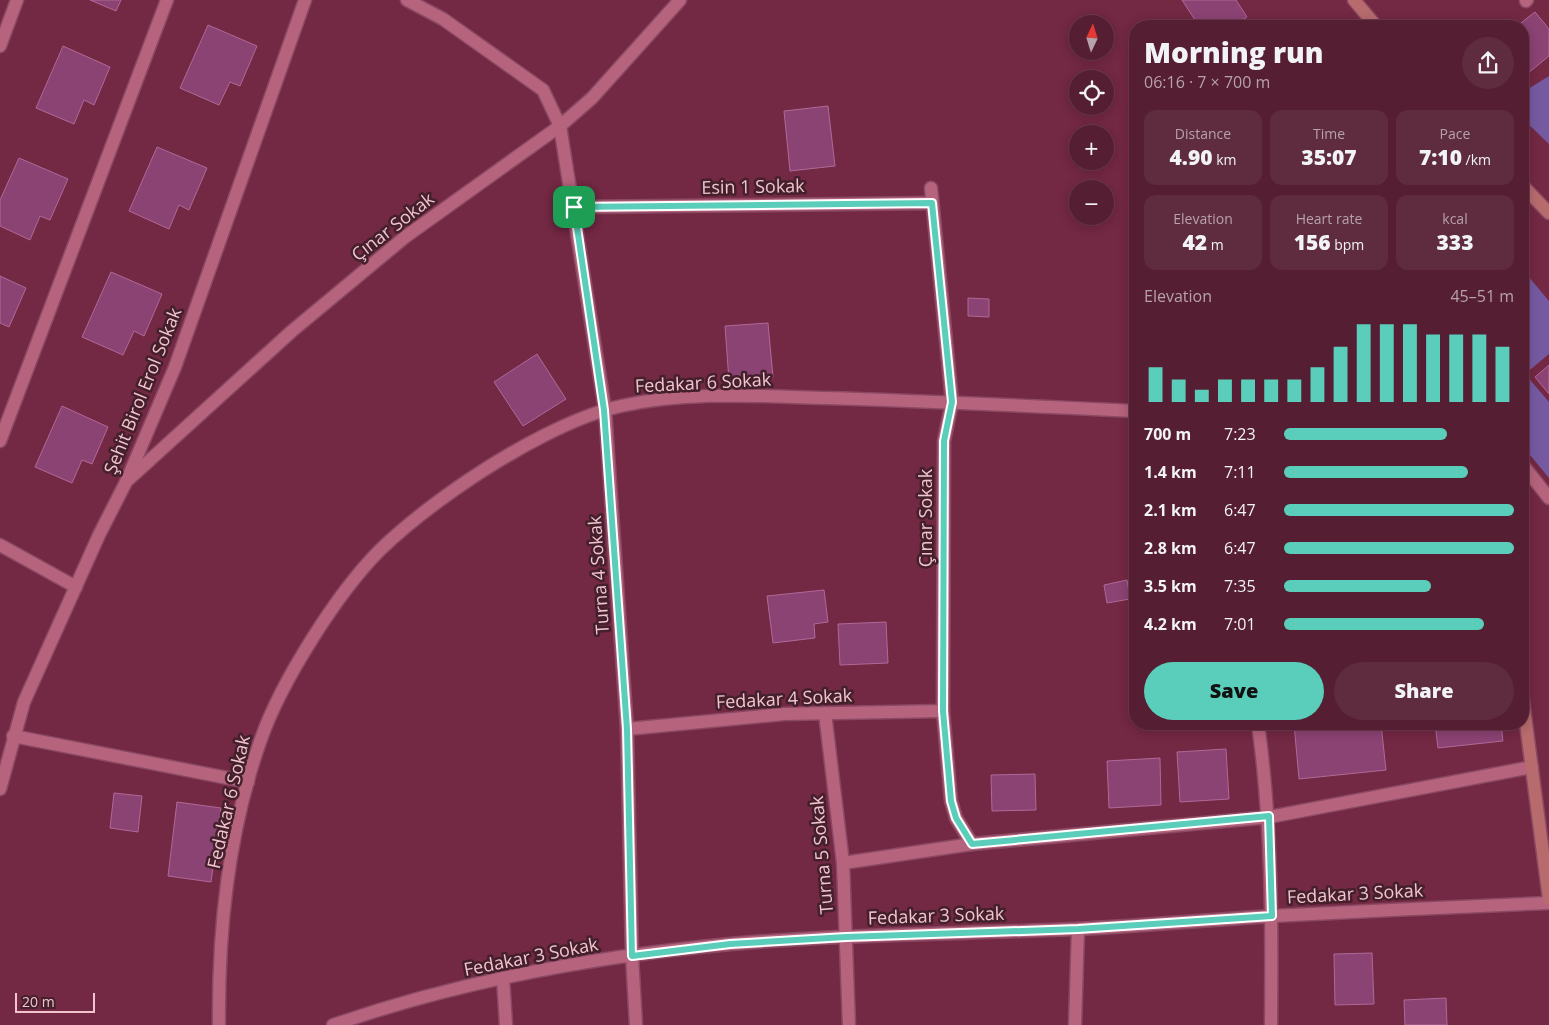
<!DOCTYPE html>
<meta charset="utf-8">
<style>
:root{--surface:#561e32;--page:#5f2b3e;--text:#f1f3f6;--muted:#b6a2ac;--line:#6c3c4d;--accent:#5bcebb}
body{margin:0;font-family:"Open Sans",sans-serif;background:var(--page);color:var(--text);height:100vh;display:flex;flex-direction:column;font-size:19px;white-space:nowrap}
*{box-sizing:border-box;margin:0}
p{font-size:16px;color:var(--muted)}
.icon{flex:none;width:28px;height:28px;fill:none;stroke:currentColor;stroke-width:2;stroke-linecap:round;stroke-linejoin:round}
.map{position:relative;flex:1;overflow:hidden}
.side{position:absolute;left:1129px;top:20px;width:400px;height:710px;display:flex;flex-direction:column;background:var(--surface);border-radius:20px;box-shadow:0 2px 12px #0003,0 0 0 1px var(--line)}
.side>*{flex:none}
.needle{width:32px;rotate:4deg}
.controls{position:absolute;left:1069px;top:15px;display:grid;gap:10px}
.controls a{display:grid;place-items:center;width:45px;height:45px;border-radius:50%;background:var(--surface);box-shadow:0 2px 12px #0003,0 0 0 1px var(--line);font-size:25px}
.scale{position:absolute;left:15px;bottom:12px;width:80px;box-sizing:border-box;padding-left:5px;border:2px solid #f2c4d0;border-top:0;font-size:14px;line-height:18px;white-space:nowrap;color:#f2c4d0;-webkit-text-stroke:4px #43202b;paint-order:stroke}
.pin{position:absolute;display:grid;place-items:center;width:42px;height:42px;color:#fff;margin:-21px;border-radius:10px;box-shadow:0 2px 8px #0006}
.round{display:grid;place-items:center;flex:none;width:52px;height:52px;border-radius:26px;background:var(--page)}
.overview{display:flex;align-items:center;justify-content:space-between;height:85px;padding:0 15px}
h1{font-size:28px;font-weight:800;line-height:38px}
.metrics{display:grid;grid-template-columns:repeat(3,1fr);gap:8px;height:85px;padding:5px 15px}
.metrics div{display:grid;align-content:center;border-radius:12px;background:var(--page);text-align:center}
.metrics b{font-size:21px;font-weight:800}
.metrics small{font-size:14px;font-weight:400}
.metrics p{font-size:14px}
.chart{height:140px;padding:10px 15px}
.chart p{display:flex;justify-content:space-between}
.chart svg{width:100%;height:90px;margin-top:5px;stroke:var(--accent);stroke-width:6}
.button{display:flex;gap:10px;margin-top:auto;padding:10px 15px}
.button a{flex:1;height:58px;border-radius:30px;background:var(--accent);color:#111;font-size:20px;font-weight:800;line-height:58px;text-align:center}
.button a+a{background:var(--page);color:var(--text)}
ul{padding:0 15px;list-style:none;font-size:16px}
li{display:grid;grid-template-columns:80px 60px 1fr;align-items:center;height:38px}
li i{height:12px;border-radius:6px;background:var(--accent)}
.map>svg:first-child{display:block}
</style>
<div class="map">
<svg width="1549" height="1025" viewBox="0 0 1549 1025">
<rect width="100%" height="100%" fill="#732843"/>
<g fill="#765aa1">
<polygon points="1549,76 1549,144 1522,118 1523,92"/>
<polygon points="1522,269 1549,301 1549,354 1525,374 1549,402 1549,478 1530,455 1523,439"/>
</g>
<g fill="#8b4374" stroke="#b06998">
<polygon points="90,0 121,0 116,11"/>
<polygon points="1182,0 1236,0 1247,17 1233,26 1199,26"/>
<polygon points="1535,12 1549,29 1549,56 1527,74 1522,68 1522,26 1517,26"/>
<polygon points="208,25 257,46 240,86 230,82 219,105 180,88"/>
<polygon points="63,46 110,67 94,105 84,100 74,124 36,108"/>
<polygon points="828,106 835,166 790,171 784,111"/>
<polygon points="157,147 207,168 189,210 179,205 169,229 129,211"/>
<polygon points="19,158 68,179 50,220 40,216 30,240 0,226 0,200"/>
<polygon points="111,272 162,294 144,336 134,331 123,355 82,337"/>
<polygon points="0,276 26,288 9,327 0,323"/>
<polygon points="968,298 989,299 989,317 968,316"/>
<polygon points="768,323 773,377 729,381 725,326"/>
<polygon points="537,354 566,399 523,426 494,382"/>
<polygon points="1549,365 1549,394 1535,377"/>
<polygon points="62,406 108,427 92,464 82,460 72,483 35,467"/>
<polygon points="1127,580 1130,599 1107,603 1104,585"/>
<polygon points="824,590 828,622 814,624 815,638 773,643 767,596"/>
<polygon points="886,622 888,663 840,665 838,624"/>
<polygon points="1294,724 1381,724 1386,770 1299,779"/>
<polygon points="1435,724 1501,724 1503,741 1438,748"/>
<polygon points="1226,749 1229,799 1180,802 1177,752"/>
<polygon points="1160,758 1161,805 1109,808 1107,761"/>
<polygon points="1035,774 1036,810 992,811 991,775"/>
<polygon points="114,793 142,796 138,832 110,828"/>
<polygon points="177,802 221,808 211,882 168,876"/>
<polygon points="1372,953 1374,1004 1335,1005 1334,954"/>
<polygon points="1446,998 1447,1025 1405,1025 1404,1000"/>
</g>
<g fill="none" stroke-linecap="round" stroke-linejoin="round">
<g stroke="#8a4862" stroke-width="15">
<polyline id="lane" points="1526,1 1527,0"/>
</g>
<g stroke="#8a4862" stroke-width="15">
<g id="street">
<polyline points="407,0 443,19 543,90 560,126 605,410 627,729 632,956 636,1025"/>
<polyline points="0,46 17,0"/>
<polyline points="931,188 952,402 944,441 943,711 951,801 956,818 972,844"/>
<polyline points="574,207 932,203"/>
<polyline points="0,441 167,0"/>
<polyline points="1522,464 1549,498"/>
<polyline points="129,479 292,331 405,237 560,126 592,98 680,0"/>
<polyline points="0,545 76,587"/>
<polyline points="825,713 843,863 849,1025"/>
<path d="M1258 724C1272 824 1272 924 1271 1025"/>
<polyline points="627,729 784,714 943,711"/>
<polyline points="13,736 248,782"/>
<polyline points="0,789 24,702 99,535 126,482 175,367 305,0"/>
<polyline points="843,863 972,844 1269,817 1532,767"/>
<polyline points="503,978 506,1025"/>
<path d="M219 1025C218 930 229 829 261 739 281 682 337 593 380 550 408 523 440 499 473 477 514 450 574 416 621 406 687 391 758 396 825 398 929 401 1032 406 1135 411"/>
<path d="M333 1025C460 981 597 956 731 944 845 934 960 934 1075 929 1141 926 1206 920 1272 916 1364 911 1457 907 1549 903"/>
<polyline points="1075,1025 1078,929"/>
</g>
</g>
<g stroke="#8a4862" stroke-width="15">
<g id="secondary">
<polyline points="1354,0 1376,26"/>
<polyline points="1522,185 1549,213"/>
<polyline points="1522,693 1549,899"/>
</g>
</g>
<use href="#lane" stroke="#b6637d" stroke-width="12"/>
<use href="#street" stroke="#b6637d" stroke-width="12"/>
<use href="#secondary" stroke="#b76b6d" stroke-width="12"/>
</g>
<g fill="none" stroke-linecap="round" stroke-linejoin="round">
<g stroke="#fff" stroke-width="10">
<polygon id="route" points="932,203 952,402 944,441 943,711 951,801 956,818 972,844 1269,816 1272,916 1078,929 846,937 730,944 632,956 627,729 604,410 574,207"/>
</g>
<use href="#route" stroke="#5bcebb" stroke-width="6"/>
</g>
<g text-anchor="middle" stroke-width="5" stroke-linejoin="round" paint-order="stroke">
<g font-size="18" fill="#f2c4d0" stroke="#43202b">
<text transform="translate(753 187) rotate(-1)" y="6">Esin 1 Sokak</text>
<text transform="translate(393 227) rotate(-38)" y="6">Çınar Sokak</text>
<text transform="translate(703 383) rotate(-3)" y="6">Fedakar 6 Sokak</text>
<text transform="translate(143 391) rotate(-68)" y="6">Şehit Birol Erol Sokak</text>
<text transform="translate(926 518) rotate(-90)" y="6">Çınar Sokak</text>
<text transform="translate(599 575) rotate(-94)" y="6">Turna 4 Sokak</text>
<text transform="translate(784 699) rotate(-3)" y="6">Fedakar 4 Sokak</text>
<text transform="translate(229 802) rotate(-77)" y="6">Fedakar 6 Sokak</text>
<text transform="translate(822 855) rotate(-95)" y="6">Turna 5 Sokak</text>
<text transform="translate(1355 894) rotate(-3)" y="6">Fedakar 3 Sokak</text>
<text transform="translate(936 916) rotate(-2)" y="6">Fedakar 3 Sokak</text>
<text transform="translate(531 957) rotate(-11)" y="6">Fedakar 3 Sokak</text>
</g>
</g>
</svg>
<div class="controls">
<a><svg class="needle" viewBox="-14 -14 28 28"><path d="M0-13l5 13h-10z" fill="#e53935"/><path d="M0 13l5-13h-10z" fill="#b6a2ac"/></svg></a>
<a><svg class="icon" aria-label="locate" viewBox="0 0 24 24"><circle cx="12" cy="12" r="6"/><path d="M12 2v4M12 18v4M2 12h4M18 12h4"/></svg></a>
<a>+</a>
<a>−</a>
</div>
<div class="scale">20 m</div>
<div class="pin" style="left:574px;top:207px;background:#1e9e55"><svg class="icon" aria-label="arrive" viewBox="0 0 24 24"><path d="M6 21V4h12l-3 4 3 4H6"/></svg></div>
<section class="side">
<div class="overview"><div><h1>Morning run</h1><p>06:16 · 7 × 700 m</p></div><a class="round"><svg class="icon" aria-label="share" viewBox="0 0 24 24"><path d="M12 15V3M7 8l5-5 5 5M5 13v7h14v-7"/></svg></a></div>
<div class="metrics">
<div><p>Distance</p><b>4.90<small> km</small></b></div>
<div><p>Time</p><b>35:07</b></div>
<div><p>Pace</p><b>7:10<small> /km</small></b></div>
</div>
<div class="metrics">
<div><p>Elevation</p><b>42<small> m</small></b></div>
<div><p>Heart rate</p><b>156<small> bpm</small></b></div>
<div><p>kcal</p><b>333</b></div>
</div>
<div class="chart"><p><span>Elevation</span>45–51 m</p>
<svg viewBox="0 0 160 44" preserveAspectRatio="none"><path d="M5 44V27M15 44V33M25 44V38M35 44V33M45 44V33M55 44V33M65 44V33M75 44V27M85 44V17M95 44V6M105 44V6M115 44V6M125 44V11M135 44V11M145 44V11M155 44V17"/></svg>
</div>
<ul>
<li><b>700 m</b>7:23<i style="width:71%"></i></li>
<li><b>1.4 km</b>7:11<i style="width:80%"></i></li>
<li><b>2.1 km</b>6:47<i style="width:100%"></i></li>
<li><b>2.8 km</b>6:47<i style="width:100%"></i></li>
<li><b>3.5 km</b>7:35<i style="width:64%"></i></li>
<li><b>4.2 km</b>7:01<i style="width:87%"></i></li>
</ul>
<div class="button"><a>Save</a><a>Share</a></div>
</section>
</div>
